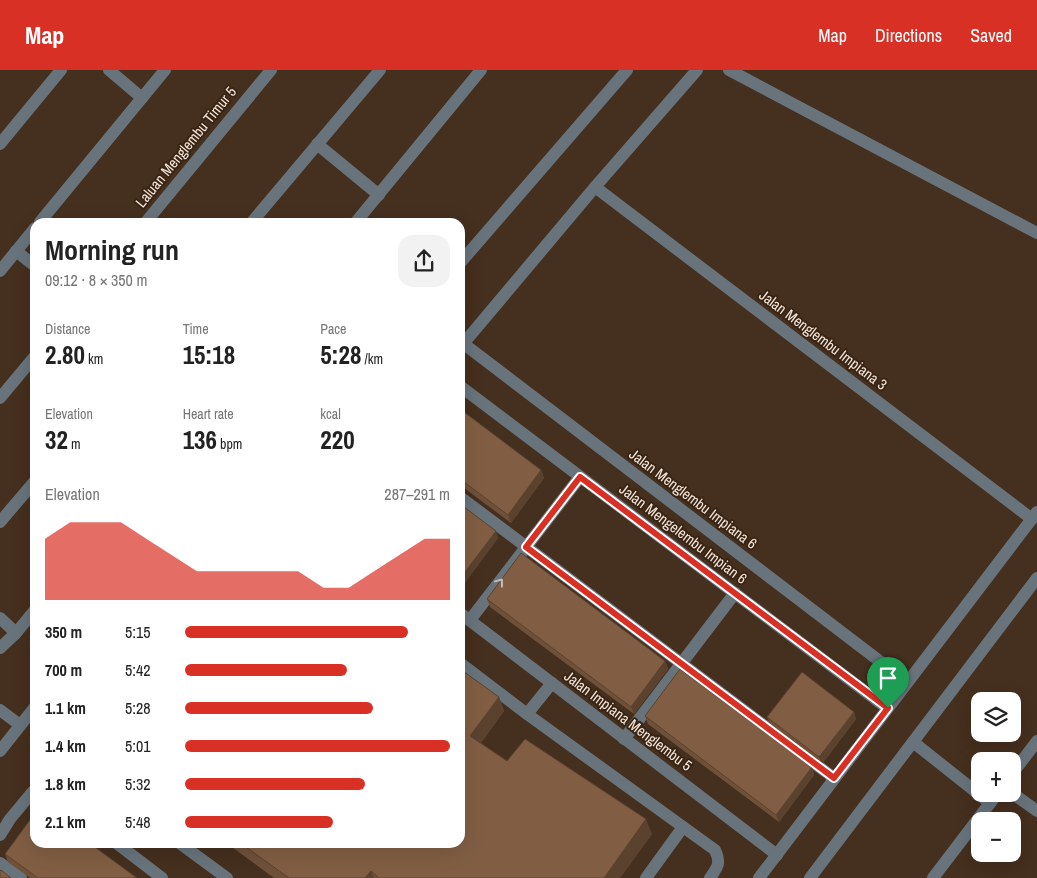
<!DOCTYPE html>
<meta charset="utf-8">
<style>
:root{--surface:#fff;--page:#f2f2f2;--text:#222;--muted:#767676;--accent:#d93025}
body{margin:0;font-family:"Archivo Narrow",sans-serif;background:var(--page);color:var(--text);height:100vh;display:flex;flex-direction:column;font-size:19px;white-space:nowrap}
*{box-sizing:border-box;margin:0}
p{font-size:16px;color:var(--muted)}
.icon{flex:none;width:28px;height:28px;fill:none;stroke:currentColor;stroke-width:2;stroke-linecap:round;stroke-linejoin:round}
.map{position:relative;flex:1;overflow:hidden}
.details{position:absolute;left:30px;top:148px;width:435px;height:630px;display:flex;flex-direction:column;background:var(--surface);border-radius:15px;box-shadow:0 5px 20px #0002}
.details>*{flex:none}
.fabs{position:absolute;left:971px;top:622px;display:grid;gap:10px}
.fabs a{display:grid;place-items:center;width:50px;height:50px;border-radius:10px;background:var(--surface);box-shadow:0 5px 20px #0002;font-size:25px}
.pin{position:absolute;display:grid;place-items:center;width:42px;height:42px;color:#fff;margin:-51px -21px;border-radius:50% 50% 50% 0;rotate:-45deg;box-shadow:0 0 5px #0007}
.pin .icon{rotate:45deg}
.round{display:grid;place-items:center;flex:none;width:52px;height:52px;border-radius:15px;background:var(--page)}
.headline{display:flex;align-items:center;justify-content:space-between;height:85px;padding:0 15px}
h1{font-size:28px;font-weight:800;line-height:38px}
.metrics{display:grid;grid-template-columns:repeat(3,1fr);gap:8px;height:85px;padding:5px 15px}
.metrics div{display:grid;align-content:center}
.metrics b{font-size:25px;font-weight:800}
.metrics small{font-size:14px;font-weight:400}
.metrics p{font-size:14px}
.chart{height:140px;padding:10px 15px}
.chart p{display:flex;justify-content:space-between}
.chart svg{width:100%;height:90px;margin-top:5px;fill:var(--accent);opacity:.7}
ul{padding:0 15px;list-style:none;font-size:16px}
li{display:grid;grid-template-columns:80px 60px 1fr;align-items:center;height:38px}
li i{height:12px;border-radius:6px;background:var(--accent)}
header{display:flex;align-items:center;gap:30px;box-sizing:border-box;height:70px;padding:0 25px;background:var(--accent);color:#fff}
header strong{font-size:24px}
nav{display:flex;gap:28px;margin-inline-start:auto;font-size:18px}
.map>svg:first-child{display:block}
</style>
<header>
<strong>Map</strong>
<nav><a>Map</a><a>Directions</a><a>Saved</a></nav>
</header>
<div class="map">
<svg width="1037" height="808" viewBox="0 0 1037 808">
<rect width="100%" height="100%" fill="#452f1e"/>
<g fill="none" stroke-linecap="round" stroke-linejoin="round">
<g stroke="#68737c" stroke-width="12">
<polyline points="109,0 142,28"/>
<polyline points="729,0 1037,163"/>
<polyline points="0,74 61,0"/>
<polyline points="317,74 379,125"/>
<polyline points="595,117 1032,449"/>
<polyline points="40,152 165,0"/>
<polyline points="146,152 271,0"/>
<polyline points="252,152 380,0"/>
<polyline points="356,152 481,0"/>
<polyline points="16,181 35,196"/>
<polyline points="460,193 627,0"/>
<polyline points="0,201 35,158"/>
<polyline points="460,271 907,612"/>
<polyline points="463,274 595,117 697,0"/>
<polyline points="460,316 887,638"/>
<polyline points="0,328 35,286"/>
<polyline points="460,427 834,708"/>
<polyline points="0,452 35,411"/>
<polyline points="460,543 777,785"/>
<polyline points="0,548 16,563"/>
<polyline points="470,550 580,407"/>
<polyline points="0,578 16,563 35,540"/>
<polyline points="460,593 527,644 552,613"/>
<polyline points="0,640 20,655"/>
<path d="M527 644 715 780C721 793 718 797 710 808"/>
<polyline points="624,669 735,523"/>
<polyline points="913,672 990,733"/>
<polyline points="0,681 35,637"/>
<polyline points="1012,704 1037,671"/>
<polyline points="1012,723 1037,741"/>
<polyline points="0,765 10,749 35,719"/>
<polyline points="115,772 162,808"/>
<polyline points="178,772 227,808"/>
<polyline points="0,793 21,808"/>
<polyline points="646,808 683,757"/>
<polyline points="759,808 1037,442"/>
<polyline points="810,808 1037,508"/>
<polyline points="933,808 997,724"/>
</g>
</g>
<g fill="#6f513a">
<polygon points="460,339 541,400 544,408 511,453 460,415"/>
<polygon points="460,434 498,468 464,514 460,511"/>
<polygon points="487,529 665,591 668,599 634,644 490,537"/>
<polygon points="460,599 499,627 504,641 481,673 507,691 652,764 620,808 274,808 225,772 460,772"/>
<polygon points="854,642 856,649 822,694 770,654 767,647"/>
<polygon points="645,646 812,697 814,705 779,752 648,654"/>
<polygon points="5,784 137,808 30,808 8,792"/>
</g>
<g fill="#5a422f">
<polygon points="541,400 544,408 511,453 508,445"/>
<polygon points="496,461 498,468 464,514 462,506"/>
<polygon points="665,591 668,599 634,644 631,637"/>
<polygon points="499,627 504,641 475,681 470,666"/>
<polygon points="854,642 856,649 822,694 819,687"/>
<polygon points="812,697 814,705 779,752 776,745"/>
<polygon points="646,749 652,764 620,808 604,808"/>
<polygon points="371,801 374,808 365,808"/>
</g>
<g fill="#815e43" stroke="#5a422f">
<polygon points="460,339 541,400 508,445 460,409"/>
<polygon points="460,434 496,461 462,506 460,505"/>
<polygon points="521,483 665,591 631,637 487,529"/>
<polygon points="460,599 499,627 470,666 507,691 525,669 646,749 604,808 379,808 371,801 365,808 289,808 239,772 460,772"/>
<polygon points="680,599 812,697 776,745 645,646"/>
<polygon points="802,602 854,642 819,687 767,647"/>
<polygon points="35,743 35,772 88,772 137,808 38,808 5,784"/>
<polygon points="1,800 11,808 0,808 0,801"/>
</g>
<defs><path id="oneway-chevron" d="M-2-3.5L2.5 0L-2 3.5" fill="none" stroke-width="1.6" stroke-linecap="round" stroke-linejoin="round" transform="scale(1.25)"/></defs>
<use stroke="#c3beba" href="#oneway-chevron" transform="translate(500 512) rotate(-53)"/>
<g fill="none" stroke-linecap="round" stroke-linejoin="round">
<g stroke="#fff" stroke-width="10">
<polygon id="route" points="580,407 888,638 834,708 526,477"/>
</g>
<use href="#route" stroke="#d93025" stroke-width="6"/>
</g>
<g text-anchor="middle" stroke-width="4" stroke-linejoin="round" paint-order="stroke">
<g font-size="15" fill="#f4e6db" stroke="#3a2514">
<text transform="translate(186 77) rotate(-51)" y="5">Laluan Menglembu Timur 5</text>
<text transform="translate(823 270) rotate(37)" y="5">Jalan Menglembu Impiana 3</text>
<text transform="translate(693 429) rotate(37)" y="5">Jalan Menglembu Impiana 6</text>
<text transform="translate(683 464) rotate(37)" y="5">Jalan Mengelembu Impian 6</text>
<text transform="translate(628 651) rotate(37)" y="5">Jalan Impiana Menglembu 5</text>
</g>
</g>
</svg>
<div class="fabs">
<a><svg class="icon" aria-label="layers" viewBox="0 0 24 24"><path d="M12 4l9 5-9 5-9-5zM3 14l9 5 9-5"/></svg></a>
<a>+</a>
<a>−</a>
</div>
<div class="pin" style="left:888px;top:638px;background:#1e9e55"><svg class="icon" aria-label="arrive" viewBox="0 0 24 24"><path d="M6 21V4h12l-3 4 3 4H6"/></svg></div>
<section class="details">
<div class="headline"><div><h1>Morning run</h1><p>09:12 · 8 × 350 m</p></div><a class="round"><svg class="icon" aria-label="share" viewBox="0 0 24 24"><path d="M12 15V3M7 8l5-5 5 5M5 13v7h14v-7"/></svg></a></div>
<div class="metrics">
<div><p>Distance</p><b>2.80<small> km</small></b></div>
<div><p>Time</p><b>15:18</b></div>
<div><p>Pace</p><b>5:28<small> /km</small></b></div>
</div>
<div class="metrics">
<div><p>Elevation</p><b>32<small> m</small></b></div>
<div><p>Heart rate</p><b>136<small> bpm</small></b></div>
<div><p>kcal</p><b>220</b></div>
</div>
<div class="chart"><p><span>Elevation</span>287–291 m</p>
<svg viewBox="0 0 160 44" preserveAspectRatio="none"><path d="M0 44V14L10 6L20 6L30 6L40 14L50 22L60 30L70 30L80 30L90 30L100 30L110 38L120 38L130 30L140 22L150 14L160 14V44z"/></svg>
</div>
<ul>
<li><b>350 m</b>5:15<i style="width:84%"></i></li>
<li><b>700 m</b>5:42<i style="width:61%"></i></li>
<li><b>1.1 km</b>5:28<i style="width:71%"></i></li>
<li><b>1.4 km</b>5:01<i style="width:100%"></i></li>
<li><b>1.8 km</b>5:32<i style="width:68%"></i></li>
<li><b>2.1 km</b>5:48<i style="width:56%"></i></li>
</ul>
</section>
</div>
